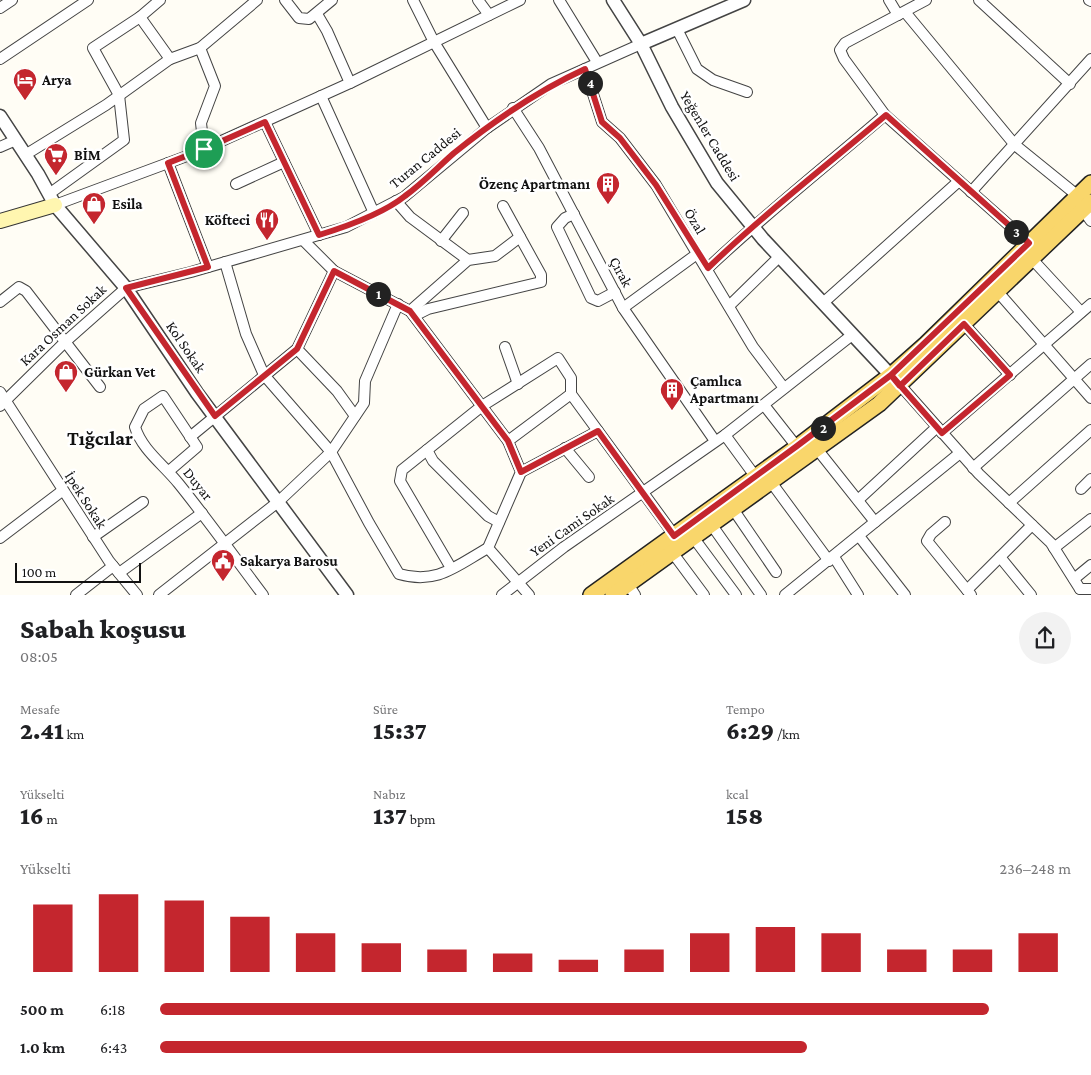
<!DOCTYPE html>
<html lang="tr">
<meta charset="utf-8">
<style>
:root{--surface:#fff;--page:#f2f2f2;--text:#202124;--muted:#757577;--accent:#c4262e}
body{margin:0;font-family:"Crimson Pro",serif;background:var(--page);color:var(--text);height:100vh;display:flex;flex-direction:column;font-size:19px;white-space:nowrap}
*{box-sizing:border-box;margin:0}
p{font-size:16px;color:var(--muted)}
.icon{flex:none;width:28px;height:28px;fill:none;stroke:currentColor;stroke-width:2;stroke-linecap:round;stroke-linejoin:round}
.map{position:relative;height:595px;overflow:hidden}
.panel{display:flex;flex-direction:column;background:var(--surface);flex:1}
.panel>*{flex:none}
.scale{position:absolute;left:15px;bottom:12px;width:126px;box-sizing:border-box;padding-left:5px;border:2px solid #111;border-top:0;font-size:14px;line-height:18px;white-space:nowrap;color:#111;-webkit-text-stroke:4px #fff;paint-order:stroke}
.pin{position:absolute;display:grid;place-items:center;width:42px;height:42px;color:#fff;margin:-21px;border:2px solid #fff;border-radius:50%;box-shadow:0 1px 5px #0007}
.km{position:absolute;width:25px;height:25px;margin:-12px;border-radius:50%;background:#222;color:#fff;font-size:14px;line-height:25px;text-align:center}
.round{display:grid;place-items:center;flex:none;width:52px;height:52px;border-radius:26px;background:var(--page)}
.summary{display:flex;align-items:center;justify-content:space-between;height:85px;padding:0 20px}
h1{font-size:28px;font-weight:800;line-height:38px}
.figures{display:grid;grid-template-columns:repeat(3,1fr);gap:8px;height:85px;padding:5px 20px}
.figures div{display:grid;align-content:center}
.figures b{font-size:25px;font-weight:800}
.figures small{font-size:14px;font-weight:400}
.figures p{font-size:14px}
.chart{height:140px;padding:10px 20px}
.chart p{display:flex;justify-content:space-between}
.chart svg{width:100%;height:90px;margin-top:5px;stroke:var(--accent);stroke-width:6}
ul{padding:0 20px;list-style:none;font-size:16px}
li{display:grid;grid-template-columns:80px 60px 1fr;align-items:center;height:38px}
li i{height:12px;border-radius:6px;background:var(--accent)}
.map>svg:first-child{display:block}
</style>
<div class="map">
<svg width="1091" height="595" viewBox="0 0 1091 595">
<rect width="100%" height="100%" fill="#fffdf5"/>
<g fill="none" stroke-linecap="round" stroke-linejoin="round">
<g stroke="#444" stroke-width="12">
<g id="minor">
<polyline points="285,0 299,18 309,19 332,0"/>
<polyline points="413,0 434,42 487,128"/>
<polyline points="478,0 489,15"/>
<polyline points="559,0 597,62"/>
<polyline points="889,0 898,15"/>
<polyline points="926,0 845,43 840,50 844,59 885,115 1029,243"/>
<polyline points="979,0 1070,84"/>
<polyline points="1089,0 1091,1"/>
<polyline points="0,8 12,0"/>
<polyline points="905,12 1015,145 1078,196"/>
<polyline points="317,14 327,31 350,83"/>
<polyline points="140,17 170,59"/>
<polyline points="677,29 697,69 713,80 747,92"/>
<polyline points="200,48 215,86 201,123 204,149"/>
<polyline points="0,59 88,0"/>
<polyline points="585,69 602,122 620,138 656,185 753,347 784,388"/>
<polyline points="321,96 374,213"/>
<polyline points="513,108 539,148 623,308 715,441"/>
<polyline points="265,122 319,235"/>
<polyline points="0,147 16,140"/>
<polyline points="25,155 106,105 170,59 200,48 257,0"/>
<polyline points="168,163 208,267"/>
<polyline points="236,184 284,162"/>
<polyline points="971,192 1091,59"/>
<polyline points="49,194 124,140 119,95 93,48 140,17 160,0"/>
<polyline points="396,201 410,217 468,260"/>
<polyline points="55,205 195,153 350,83 520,0"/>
<polyline points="1083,210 1091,221"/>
<polyline points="574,214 565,218 557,227 591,298 598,301 615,292"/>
<polyline points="303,240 334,271 410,311 508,441 521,472 488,548 529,595"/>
<polyline points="441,241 463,213"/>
<polyline points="1032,259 1081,312"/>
<path d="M225 262 246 334 264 375 331 452 369 523 399 574C437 585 456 566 488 548"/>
<path d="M708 268C765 214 826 166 885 115"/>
<polyline points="998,292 1091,398"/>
<polyline points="0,302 19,287 26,291 100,387"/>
<polyline points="823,303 959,181"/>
<polyline points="729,306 779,257"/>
<polyline points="623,308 697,254"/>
<polyline points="410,311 468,260 495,256 520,237"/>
<polyline points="414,316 428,309 541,282 541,275 503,206"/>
<polyline points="964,324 1010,375"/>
<polyline points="505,347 518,384"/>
<polyline points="297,349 337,391 355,416"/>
<polyline points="900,385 979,474 1051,543 1080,589"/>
<polyline points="0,392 109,561 137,595"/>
<polyline points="764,405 797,447"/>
<polyline points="0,406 65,342 126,288 191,272 346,227 404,197 487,128 551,84 641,44"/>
<polyline points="942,433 1091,304"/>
<polyline points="725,435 755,476"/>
<polyline points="190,437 297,349 334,271"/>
<polyline points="508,441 571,394"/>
<polyline points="565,448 589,477"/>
<polyline points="427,450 433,461 488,516 499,522"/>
<polyline points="973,468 1091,364"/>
<path d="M169 471 197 447 163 396 144 409 135 427C142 450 164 465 179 484 208 520 235 558 263 595"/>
<polyline points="521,472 598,431"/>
<polyline points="771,482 829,561"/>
<polyline points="1081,489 1091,479"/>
<polyline points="858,500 937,427"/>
<polyline points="1009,503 1091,430"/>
<polyline points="733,509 776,572"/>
<polyline points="875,522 960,453"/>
<polyline points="945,522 931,534 927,541 971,595"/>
<polyline points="711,524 761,595"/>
<polyline points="859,536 905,595"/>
<polyline points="93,537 143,502"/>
<polyline points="693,537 736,595"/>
<polyline points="0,538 62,491"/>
<polyline points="1054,548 1091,519"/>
<polyline points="672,552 704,595"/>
<polyline points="834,557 858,595"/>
<polyline points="1000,557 1031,595"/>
<polyline points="451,568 400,481 402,470 482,406 558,358 571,378 571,394 674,535"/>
<polyline points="119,573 202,513"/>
<polyline points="1074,579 1091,565"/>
<polyline points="628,584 635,595"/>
<polyline points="1080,589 1091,589"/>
<polyline points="967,590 1032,525"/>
<polyline points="76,595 113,566"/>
<polyline points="159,595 278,502 331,452 364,403 365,381 398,304"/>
<polyline points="502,595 564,547 725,435 852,335"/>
<polyline points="785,595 875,522 817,449"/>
</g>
</g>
<g stroke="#444" stroke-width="15">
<g id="tertiary">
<polyline points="613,0 641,44 672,107 717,183 763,239 896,381"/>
<polyline points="641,44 744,0"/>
<polyline points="0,116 38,174 55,205 126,288 197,393 347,595"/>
</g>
</g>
<g stroke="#333" stroke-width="16">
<polyline id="secondary" points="0,221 55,205"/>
</g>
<g stroke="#222" stroke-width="18">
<g id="primary">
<polyline points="591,595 797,447 891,375 926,344 1091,183"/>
<polyline points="613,595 879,404 1091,202"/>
</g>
</g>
<use href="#minor" stroke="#fff" stroke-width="10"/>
<use href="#tertiary" stroke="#fff" stroke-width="12"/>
<use href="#secondary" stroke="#fff6b0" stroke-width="14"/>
<use href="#primary" stroke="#f9d66b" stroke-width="15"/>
</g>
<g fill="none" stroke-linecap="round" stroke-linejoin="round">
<g stroke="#fff" stroke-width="10">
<path id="route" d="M204 149 168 163 208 267 126 288 215 416 297 349 334 271 410 311 508 441 521 472 598 431 674 536 797 446 891 375 942 433 1010 375 964 324 900 386 891 375 1029 243 886 115C826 166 764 214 708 268L656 185 620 138 602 122 585 69C537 91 495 120 454 153 438 167 423 183 405 196 384 213 345 227 319 235L265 122 204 149"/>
</g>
<use href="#route" stroke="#c4262e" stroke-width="6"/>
</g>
<defs>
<g id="hotel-pin" transform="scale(1.25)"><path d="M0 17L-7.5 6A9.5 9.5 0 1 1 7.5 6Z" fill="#c4262e" stroke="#fff"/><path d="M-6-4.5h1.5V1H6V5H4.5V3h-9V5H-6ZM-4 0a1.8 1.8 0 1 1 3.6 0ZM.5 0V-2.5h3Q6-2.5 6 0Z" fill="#fff"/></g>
<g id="supermarket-pin" transform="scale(1.25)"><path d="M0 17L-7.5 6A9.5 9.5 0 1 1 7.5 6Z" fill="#c4262e" stroke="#fff"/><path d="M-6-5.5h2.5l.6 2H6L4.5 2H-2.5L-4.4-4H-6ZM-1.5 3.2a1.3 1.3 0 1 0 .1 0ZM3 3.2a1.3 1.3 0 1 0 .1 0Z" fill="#fff"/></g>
<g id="building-pin" transform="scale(1.25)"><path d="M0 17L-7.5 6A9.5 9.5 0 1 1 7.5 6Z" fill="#c4262e" stroke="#fff"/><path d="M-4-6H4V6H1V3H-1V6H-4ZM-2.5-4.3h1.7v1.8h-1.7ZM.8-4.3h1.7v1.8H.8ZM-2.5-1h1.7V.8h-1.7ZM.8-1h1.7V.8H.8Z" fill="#fff"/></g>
<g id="shop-pin" transform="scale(1.25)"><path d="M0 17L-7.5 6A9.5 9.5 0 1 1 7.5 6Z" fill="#c4262e" stroke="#fff"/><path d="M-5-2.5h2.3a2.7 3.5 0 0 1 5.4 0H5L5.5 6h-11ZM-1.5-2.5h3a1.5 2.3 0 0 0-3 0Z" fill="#fff"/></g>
<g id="restaurant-pin" transform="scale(1.25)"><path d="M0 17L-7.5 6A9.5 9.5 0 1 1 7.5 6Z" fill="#c4262e" stroke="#fff"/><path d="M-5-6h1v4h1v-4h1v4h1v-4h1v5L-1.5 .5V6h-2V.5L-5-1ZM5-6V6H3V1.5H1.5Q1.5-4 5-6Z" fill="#fff"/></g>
<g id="civic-pin" transform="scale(1.25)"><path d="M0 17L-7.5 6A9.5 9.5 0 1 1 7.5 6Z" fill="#c4262e" stroke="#fff"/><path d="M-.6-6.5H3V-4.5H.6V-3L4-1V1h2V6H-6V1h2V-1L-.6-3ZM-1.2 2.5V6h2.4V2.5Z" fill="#fff"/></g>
</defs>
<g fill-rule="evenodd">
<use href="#hotel-pin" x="25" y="80"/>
<use href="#supermarket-pin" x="56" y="155"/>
<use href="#building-pin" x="608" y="184"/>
<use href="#shop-pin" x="94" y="204"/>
<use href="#restaurant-pin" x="267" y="220"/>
<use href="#shop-pin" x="66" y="372"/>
<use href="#building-pin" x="672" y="390"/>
<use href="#civic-pin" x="223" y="561"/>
</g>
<g text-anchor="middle" stroke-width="5" stroke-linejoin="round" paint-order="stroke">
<g font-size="15" font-weight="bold" fill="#111" stroke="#fff" text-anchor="start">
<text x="42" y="85">Arya</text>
<text x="74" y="160">BİM</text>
<text x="590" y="189" text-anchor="end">Özenç Apartmanı</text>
<text x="112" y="209">Esila</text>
<text x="250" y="225" text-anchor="end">Köfteci</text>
<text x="84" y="377">Gürkan Vet</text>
<text x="690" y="386">Çamlıca<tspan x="690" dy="17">Apartmanı</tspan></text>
<text x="240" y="566">Sakarya Barosu</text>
</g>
<g font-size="15" fill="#111" stroke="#fff">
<text transform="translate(710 136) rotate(59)" y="5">Yeğenler Caddesi</text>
<text transform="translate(425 158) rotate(-39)" y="5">Turan Caddesi</text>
<text transform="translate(695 221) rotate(59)" y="5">Özal</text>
<text transform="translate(621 272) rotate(62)" y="5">Çırak</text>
<text transform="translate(63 325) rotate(-43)" y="5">Kara Osman Sokak</text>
<text transform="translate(186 347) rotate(56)" y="5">Kol Sokak</text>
<text transform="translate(198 484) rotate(51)" y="5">Duyar</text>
<text transform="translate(86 500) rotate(57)" y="5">İpek Sokak</text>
<text transform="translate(572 525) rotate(-35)" y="5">Yeni Cami Sokak</text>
</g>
<g font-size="20" font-weight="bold" fill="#111" stroke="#fff">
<text x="100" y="445">Tığcılar</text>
</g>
</g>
</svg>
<div class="scale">100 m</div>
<div class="pin" style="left:204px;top:149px;background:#1e9e55"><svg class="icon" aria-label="arrive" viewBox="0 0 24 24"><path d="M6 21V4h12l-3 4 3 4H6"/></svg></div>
<b class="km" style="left:378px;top:294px">1</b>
<b class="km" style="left:823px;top:428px">2</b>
<b class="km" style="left:1016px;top:232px">3</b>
<b class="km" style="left:590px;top:83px">4</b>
</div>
<section class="panel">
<div class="summary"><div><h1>Sabah koşusu</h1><p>08:05</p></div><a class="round"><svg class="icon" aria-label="share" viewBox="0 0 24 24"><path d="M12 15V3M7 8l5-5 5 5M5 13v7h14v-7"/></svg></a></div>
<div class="figures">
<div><p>Mesafe</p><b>2.41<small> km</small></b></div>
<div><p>Süre</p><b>15:37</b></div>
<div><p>Tempo</p><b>6:29<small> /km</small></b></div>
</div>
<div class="figures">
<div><p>Yükselti</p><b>16<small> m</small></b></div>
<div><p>Nabız</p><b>137<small> bpm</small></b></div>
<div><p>kcal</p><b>158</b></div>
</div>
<div class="chart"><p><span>Yükselti</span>236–248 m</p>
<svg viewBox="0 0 160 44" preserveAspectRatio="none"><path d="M5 44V11M15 44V6M25 44V9M35 44V17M45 44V25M55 44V30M65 44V33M75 44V35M85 44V38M95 44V33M105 44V25M115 44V22M125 44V25M135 44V33M145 44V33M155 44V25"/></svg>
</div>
<ul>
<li><b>500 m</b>6:18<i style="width:91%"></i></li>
<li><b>1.0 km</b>6:43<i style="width:71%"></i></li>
</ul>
</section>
